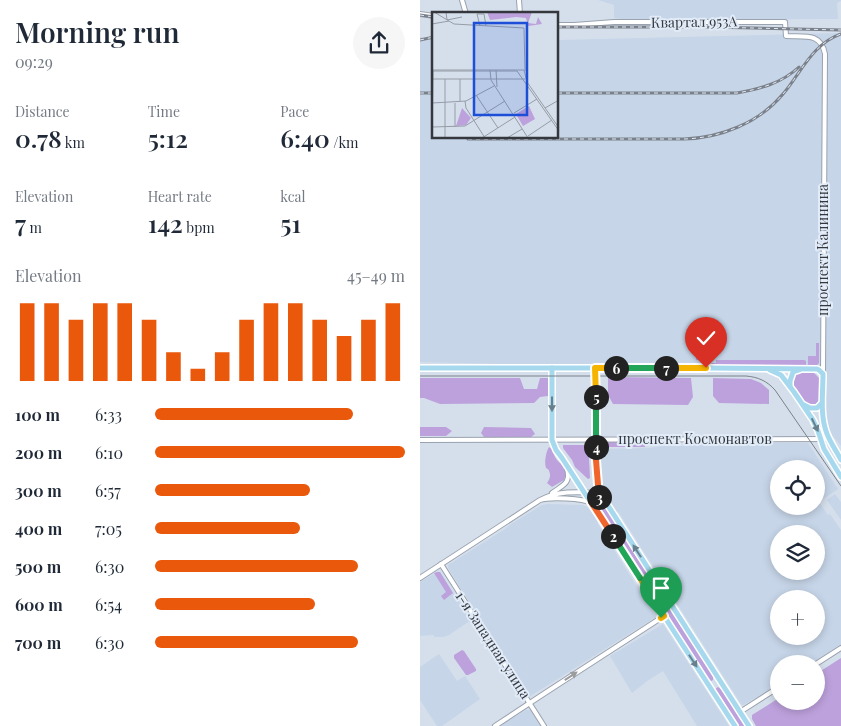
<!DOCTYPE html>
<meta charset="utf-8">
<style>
:root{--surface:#fff;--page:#f6f6f7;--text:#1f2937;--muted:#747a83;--accent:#ea580c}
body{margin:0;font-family:"Playfair Display",serif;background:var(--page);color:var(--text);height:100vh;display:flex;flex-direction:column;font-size:19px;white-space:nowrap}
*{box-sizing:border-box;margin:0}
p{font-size:16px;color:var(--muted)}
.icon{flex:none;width:28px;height:28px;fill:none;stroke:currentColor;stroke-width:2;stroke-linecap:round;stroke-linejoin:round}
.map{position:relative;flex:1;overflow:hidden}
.sheet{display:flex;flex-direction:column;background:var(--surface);width:420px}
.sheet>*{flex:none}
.controls{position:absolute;left:350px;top:460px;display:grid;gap:10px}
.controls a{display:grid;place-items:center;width:55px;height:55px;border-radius:50%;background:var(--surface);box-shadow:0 2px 8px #0003;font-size:25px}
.pin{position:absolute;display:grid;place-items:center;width:42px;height:42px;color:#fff;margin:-51px -21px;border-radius:50% 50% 50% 0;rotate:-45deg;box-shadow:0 0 5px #0007}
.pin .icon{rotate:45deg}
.km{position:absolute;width:25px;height:25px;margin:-12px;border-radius:50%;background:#222;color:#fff;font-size:14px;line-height:25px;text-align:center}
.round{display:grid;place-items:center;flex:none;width:52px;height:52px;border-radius:26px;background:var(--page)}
.head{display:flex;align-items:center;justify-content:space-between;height:85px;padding:0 15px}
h1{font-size:28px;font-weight:600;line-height:38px}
.stats{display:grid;grid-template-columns:repeat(3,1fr);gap:8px;height:85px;padding:5px 15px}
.stats div{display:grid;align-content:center}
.stats b{font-size:25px;font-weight:600}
.stats small{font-size:14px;font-weight:400}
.stats p{font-size:14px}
.chart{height:140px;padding:10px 15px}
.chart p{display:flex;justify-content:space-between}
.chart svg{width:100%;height:90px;margin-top:5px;stroke:var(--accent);stroke-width:6}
ul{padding:0 15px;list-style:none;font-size:16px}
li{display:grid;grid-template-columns:80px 60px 1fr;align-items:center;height:38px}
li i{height:12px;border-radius:6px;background:var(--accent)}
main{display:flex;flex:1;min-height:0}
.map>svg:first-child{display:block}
</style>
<main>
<section class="sheet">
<div class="head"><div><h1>Morning run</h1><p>09:29</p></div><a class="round"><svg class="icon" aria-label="share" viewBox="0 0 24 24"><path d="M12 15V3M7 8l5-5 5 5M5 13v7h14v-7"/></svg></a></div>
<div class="stats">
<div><p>Distance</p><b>0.78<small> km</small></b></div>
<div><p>Time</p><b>5:12</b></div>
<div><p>Pace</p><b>6:40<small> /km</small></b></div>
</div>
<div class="stats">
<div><p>Elevation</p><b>7<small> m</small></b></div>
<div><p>Heart rate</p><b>142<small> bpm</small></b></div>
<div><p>kcal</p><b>51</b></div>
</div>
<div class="chart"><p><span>Elevation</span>45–49 m</p>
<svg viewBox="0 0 160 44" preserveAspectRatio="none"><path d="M5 44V6M15 44V6M25 44V14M35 44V6M45 44V6M55 44V14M65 44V30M75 44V38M85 44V30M95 44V14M105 44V6M115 44V6M125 44V14M135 44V22M145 44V14M155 44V6"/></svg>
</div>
<ul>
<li><b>100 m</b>6:33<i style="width:79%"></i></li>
<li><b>200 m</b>6:10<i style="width:100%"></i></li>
<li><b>300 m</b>6:57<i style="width:62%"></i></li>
<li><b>400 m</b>7:05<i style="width:58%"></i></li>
<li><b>500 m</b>6:30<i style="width:81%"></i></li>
<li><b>600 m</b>6:54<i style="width:64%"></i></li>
<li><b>700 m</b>6:30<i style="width:81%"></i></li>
</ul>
</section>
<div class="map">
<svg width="421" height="726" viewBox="0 0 421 726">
<rect width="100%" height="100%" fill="#d5dfec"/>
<g fill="#c6d5e8" fill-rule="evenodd">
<polygon points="178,0 421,0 421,1 417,3 418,19 209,20 194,18 194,5"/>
<polygon points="421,33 421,446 408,430 405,411 405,366 127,365 0,362 0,37 14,38 14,138 138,138 138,40"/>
<path d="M263 443H388L418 489 399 502 408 515 410 514 421 530V645L392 664H359V685L323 705 321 704 199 513 195 511 182 489 180 479 178 449 229 448 242 446H263ZM359 469H396V506H359ZM359 534H396V571H359ZM359 599H396V636H359Z"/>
<polygon points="415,494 421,502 421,520 407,500"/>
<polygon points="128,504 162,505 168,507 177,520 178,524 236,617 109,697 28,568 28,565 85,529 91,524 122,505"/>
<polygon points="17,572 20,572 51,620 29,635 23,637 15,637 13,635 0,636 0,582"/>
<polygon points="243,624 309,726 277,726 243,671 227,681 212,693 190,656"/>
<polygon points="19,654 37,681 45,676 60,699 22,726 17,726 0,700 0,667"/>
<polygon points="106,710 111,710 121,726 80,726"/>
</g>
<g fill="#bda1dc">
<polygon points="284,334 284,360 276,360 276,346 278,337"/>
<polygon points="396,343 399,343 399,363 396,366 388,367 388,356 396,356"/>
<polygon points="296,360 384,360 386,361 386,367 293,367 291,364 292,363 296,363"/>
<path d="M377 373H394L399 378V403L396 406C383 405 378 393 372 383L374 375Z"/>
<polygon points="188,377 271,378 273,397 268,405 193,404 188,395"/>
<polygon points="0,378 100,378 104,389 117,389 120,378 129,378 128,396 120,397 114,403 20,404 4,398 0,398"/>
<polygon points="293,378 331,379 341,383 349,390 349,404 299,403 293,396"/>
<polygon points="0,427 26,427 32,431 26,436 0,436"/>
<polygon points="64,427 111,428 115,434 111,437 64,437 61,433"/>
<rect x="188" y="441" width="37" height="6"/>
<polygon points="143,445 169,445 172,449 169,457 170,478 168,479 155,467 152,460 143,448"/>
<path d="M129 447 133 450C133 456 138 463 144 465L146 470 145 472V477L144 480 132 487 127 483C130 479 131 475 129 471 129 469 127 469 126 468 124 462 126 452 129 447Z"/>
<polygon points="179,501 182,502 293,676 293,680 291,681 288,680 176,506 176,503"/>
<polygon points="17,572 20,572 33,593 24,600 21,596 26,592 14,573"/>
<polygon points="42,650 44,651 56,669 56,671 48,675 46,675 34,658 34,655"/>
<polygon points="421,658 421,726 336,726 332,719 332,715 359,698 359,701 396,701 396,674"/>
<polygon points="298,687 301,689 325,726 317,726 295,693 295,689"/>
</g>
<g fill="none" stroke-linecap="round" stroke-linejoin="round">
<g stroke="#99a2ae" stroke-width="6">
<g id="minor">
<polyline points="42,0 46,14"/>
<polyline points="99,0 100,14"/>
<polyline points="0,14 14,16"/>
<path d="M138 25H154L194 22H365L366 36C384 37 401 32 405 54L403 374"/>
<polyline points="0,440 410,439"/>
<path d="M132 493C143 485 151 484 147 468"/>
<polyline points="21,564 124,726"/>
<path d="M0 578 120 500C138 490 160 492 180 493 179 499 176 500 171 503 163 498 129 497 120 500"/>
<polyline points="396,664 421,648"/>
<polyline points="320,712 359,687"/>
<polyline points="75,726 125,693 244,616"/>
</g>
</g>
<g stroke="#fff" stroke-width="8">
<g id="major">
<path d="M0 368H286L397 369 399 370 403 374C403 393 400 413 406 431 409 441 416 450 421 460"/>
<polyline points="132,368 132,440 136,450 142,458 315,726"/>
<polyline points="175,368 176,460 177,480 180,493 329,726"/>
<polyline points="350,370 361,375 374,392 393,420 398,431 404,449 421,477"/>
<polyline points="370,386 370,381 373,372 379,370"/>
<polyline points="384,405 390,408 397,408 402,403"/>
</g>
</g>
<use href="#minor" stroke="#fff" stroke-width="4"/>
<use href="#major" stroke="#a7d9ee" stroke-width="5"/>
<path stroke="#7b818a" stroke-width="1" d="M0 376H326C338 377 347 381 355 390L421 486"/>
<g stroke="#7b818a" stroke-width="3">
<g id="rail">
<polyline points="0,15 14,17"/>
<polyline points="138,27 288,27 421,30"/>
<polyline points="0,40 14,37"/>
<polyline points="0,93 14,93"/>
<path d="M138 93H317C340 89 362 83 379 67"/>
<path d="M48 139H264C300 138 339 123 363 94 381 73 392 44 421 34"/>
</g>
</g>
<use href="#rail" stroke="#e2ecf9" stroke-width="1" stroke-dasharray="4" stroke-linecap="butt"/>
</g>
<defs><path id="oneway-solid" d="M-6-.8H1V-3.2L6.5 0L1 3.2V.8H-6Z" transform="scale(1.25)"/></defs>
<g fill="#68808d">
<use href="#oneway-solid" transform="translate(132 404) rotate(90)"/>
<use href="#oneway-solid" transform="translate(395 425) rotate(64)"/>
<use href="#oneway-solid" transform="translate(217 551) rotate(-123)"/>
<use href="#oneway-solid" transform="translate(273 661) rotate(57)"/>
</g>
<use fill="#9a9c9e" href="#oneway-solid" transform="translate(151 676) rotate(-33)"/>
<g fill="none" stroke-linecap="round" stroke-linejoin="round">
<g stroke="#fff" stroke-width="10">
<polyline id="split-1" points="220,578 244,616 241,618"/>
</g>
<g stroke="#fff" stroke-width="10">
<polyline id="split-2" points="193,536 220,578"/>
</g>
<g stroke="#fff" stroke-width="10">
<polyline id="split-3" points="179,497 178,499 171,502 193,536"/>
</g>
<g stroke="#fff" stroke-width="10">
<polyline id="split-4" points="176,447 176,460 179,497"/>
</g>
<g stroke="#fff" stroke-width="10">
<polyline id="split-5" points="176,397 176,447"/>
</g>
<g stroke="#fff" stroke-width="10">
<polyline id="split-6" points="176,397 175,368 196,368"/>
</g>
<g stroke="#fff" stroke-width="10">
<polyline id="split-7" points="196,368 246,368"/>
</g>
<g stroke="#fff" stroke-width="10">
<polyline id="split-8" points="246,368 286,368"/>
</g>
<use href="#split-1" stroke="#f5b400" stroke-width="6"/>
<use href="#split-2" stroke="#22a559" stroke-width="6"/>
<use href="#split-3" stroke="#f0652b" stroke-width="6"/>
<use href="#split-4" stroke="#f0652b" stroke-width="6"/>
<use href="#split-5" stroke="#22a559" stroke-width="6"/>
<use href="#split-6" stroke="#f5b400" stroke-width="6"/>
<use href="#split-7" stroke="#22a559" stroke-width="6"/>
<use href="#split-8" stroke="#f5b400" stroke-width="6"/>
</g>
<g text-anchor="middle" stroke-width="4" stroke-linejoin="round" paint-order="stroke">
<g font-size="14" fill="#34383d" stroke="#e2ecf9">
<text transform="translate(274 22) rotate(-1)" y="5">Квартал 953А</text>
<text transform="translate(403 250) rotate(-90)" y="5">проспект Калинина</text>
<text x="275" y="444">проспект Космонавтов</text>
<text transform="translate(73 645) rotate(57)" y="5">1-я Западная улица</text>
</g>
</g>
<g transform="translate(12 12)">
<rect width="126" height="126" fill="#d5dfec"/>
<path d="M55 0H100L96 11 104 12 106 5 110 12 96 14 94 6 84 5 58 8ZM97 94 103 107 91 114 84 102ZM30 96 39 106 34 113 24 114Z" fill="#bda1dc"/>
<path fill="none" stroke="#959ca6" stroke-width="1" d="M2 0 22 12 92 16 93 59M14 0 15 8 30 5M0 12 17 9M48 14 45 2H52L54 14M0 58H92L95 70 127 116M58 58 59 68 96 126M64 58 65 75M0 59H85L127 119M0 67H93M44 83 66 116M28 89V67M33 89 34 96 53 126M0 91 34 89 62 74M113 96 127 88M82 101 105 87M0 115 33 114 73 89M23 115V91M96 124 120 108M0 126 1 58M13 126V67M50 126 83 105M75 126 90 117"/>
<path fill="#1d4ed8" fill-opacity="0.15" stroke="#1d4ed8" stroke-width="2.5" d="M42 11H95V103H42Z"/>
<rect width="126" height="126" fill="none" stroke="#34383d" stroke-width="2.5"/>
</g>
</svg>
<div class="controls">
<a><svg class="icon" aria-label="locate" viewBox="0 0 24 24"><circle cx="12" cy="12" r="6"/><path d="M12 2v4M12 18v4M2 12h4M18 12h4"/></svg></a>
<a><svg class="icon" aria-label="layers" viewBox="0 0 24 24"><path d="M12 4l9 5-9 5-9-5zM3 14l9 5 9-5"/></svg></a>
<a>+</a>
<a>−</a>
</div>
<div class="pin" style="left:241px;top:618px;background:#1e9e55"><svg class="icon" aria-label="arrive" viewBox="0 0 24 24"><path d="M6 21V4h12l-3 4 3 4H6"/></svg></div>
<div class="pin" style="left:286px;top:368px;background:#d93025"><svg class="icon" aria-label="check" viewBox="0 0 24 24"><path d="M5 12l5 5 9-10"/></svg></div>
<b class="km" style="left:193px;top:536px">2</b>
<b class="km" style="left:179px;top:497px">3</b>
<b class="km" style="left:176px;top:447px">4</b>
<b class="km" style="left:176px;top:397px">5</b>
<b class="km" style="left:196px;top:368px">6</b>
<b class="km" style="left:246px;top:368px">7</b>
</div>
</main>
